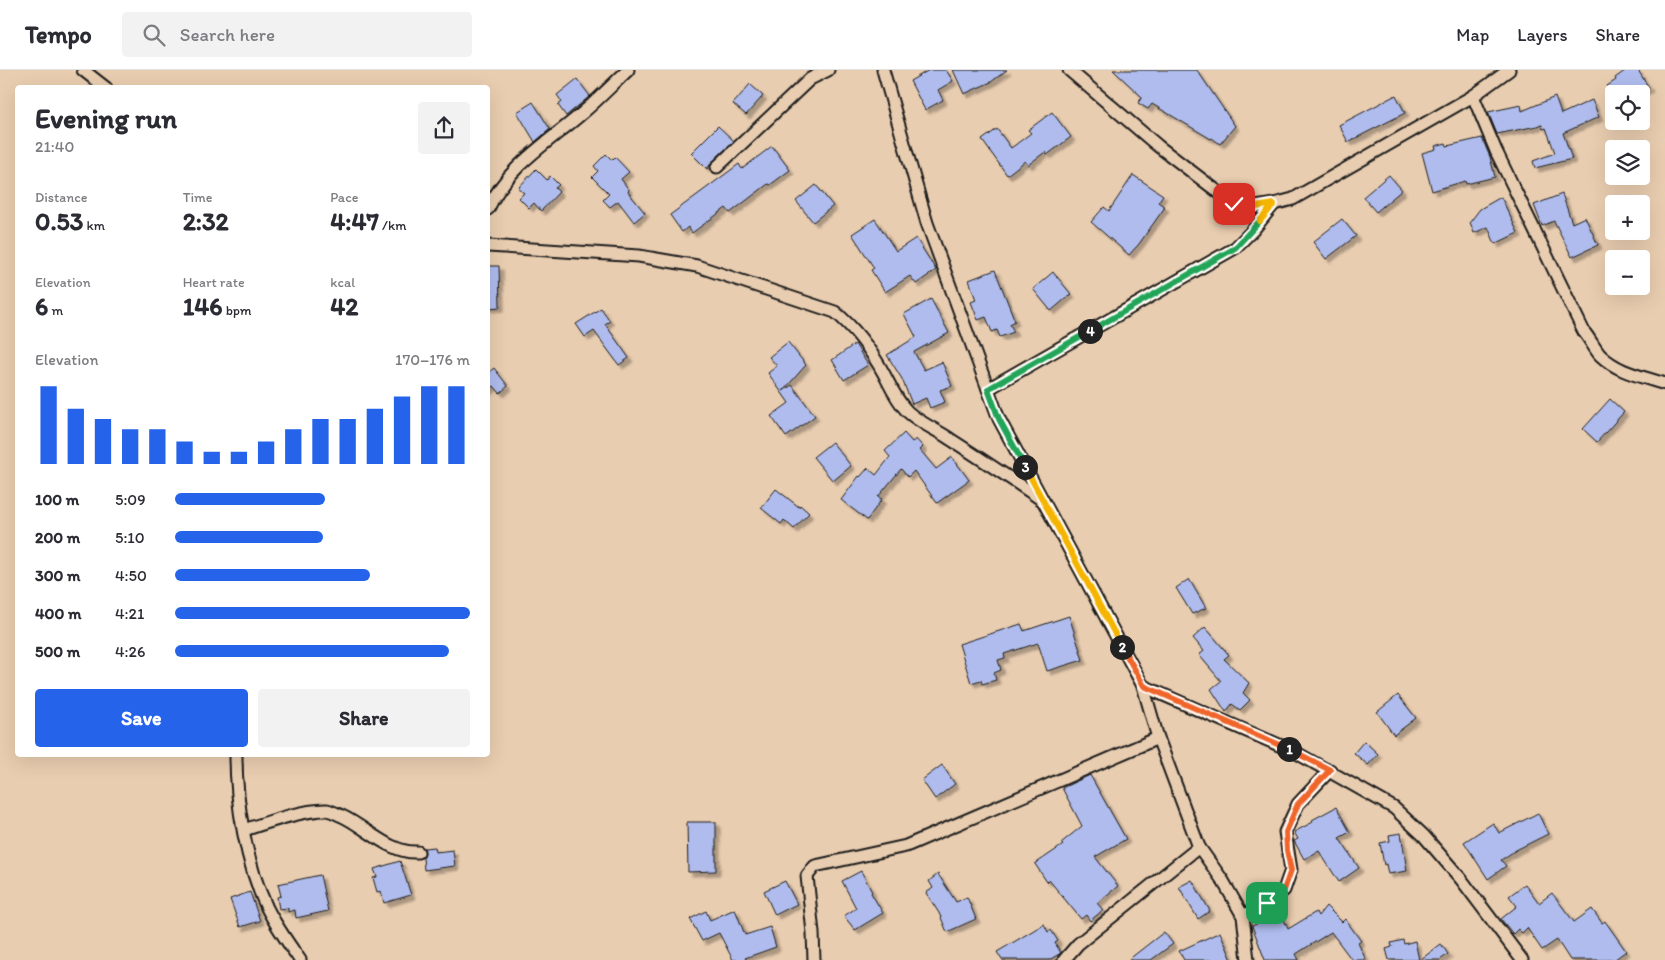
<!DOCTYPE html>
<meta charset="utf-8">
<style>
:root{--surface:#fff;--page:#f2f2f3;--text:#2b2b33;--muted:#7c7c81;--line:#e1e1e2;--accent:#2563eb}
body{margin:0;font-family:Itim,sans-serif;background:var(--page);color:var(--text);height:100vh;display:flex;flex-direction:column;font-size:19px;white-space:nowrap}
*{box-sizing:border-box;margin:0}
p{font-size:16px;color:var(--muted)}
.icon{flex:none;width:28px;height:28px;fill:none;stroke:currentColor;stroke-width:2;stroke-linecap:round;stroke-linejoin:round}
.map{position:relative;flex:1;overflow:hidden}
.sheet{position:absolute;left:15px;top:15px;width:475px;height:672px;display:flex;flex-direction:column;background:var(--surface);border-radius:5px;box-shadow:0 5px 20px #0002}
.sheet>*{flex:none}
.controls{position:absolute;left:1605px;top:15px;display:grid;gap:10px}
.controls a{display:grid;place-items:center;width:45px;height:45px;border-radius:5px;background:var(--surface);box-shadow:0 5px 20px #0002;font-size:25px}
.pin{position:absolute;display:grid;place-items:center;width:42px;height:42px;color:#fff;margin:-21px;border-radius:10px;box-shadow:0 2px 8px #0006}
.km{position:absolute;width:25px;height:25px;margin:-12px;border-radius:50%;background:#222;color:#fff;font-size:14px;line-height:25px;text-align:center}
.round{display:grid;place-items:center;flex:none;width:52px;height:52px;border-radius:5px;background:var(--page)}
.overview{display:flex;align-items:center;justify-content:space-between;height:85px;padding:0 20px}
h1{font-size:28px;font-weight:800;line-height:38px}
.stats{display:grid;grid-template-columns:repeat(3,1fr);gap:8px;height:85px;padding:5px 20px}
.stats div{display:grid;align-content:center}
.stats b{font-size:25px;font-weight:800}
.stats small{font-size:14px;font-weight:400}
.stats p{font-size:14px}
.chart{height:140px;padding:10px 20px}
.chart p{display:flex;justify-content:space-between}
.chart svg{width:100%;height:90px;margin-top:5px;stroke:var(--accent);stroke-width:6}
.button{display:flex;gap:10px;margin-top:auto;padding:10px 20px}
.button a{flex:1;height:58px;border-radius:5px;background:var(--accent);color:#fff;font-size:20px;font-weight:800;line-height:58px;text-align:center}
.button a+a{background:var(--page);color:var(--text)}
ul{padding:0 20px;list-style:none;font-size:16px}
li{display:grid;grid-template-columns:80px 60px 1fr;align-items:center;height:38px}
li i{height:12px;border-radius:6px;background:var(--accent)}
header{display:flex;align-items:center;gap:30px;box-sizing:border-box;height:70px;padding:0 25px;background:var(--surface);border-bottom:1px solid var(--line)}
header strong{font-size:24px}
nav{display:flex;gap:28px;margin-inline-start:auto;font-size:18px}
.search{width:350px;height:45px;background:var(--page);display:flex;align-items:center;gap:12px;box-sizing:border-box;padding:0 18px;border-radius:5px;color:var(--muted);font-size:19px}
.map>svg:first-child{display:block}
</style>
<header>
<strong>Tempo</strong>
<div class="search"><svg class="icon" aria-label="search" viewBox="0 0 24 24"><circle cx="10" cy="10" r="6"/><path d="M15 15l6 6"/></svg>Search here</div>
<nav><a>Map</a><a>Layers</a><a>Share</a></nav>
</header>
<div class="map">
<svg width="1665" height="890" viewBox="0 0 1665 890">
<defs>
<filter id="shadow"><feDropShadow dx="4" dy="4" stdDeviation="1" flood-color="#0004"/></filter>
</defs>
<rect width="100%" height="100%" fill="#e9cdb0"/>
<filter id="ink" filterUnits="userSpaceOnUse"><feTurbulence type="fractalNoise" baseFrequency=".02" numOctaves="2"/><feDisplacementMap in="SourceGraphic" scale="10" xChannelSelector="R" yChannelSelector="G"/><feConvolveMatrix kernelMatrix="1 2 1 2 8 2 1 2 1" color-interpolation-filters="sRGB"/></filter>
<g filter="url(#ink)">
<g fill="#afbced" stroke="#1c1c1c" filter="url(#shadow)">
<polygon points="929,0 946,0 953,11 938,20 943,30 925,40 910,11"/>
<polygon points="953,0 1007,0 991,12 964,24"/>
<polygon points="1113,0 1197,0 1235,56 1220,74 1212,68 1211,69 1152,34 1148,39 1138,33 1142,27"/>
<polygon points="1626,0 1638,0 1649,18 1640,24 1612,24 1607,16 1616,10 1615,8"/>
<polygon points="577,9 590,26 566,46 558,35 562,32 557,25"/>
<polygon points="750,14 763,26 746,45 733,34"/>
<polygon points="1396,25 1405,43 1348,72 1339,55"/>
<polygon points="1555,27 1561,44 1592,30 1599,47 1563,63 1572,89 1535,98 1533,91 1555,83 1546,58 1543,59 1542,55 1497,64 1488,42 1521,35 1522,41"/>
<polygon points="533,32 550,59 535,72 517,42"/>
<polygon points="1052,42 1071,67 1047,85 1045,82 1028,95 1025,91 1007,105 982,70 997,59 1011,78 1031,63 1028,60"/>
<polygon points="718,56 734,71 712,92 707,99 691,83"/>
<polygon points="1482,68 1490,87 1495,107 1466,114 1465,111 1432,121 1422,83 1436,79 1435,76 1446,73 1447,76"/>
<polygon points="772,76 790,100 770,115 768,114 730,143 726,138 692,163 688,157 682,162 670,145 739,94 742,99"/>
<polygon points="606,84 612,90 615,87 629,102 621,109 629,120 628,122 645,143 634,152 618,131 610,137 603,130 609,124 592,107 598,101 594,96"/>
<polygon points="536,99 547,110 550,106 559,115 555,118 559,122 541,141 534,133 529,138 519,128 524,123 518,118"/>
<polygon points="1133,105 1163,125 1158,132 1165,137 1139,174 1129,185 1091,152 1104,137 1109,141"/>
<polygon points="1389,105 1402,120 1376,142 1363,127"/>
<polygon points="816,115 833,136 813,152 796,131"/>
<polygon points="1562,124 1572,153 1585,147 1598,175 1572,187 1554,151 1542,156 1534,135"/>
<polygon points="1501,127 1518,163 1495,174 1488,157 1474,163 1470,152 1480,139"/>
<polygon points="875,149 896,181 916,168 936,200 916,214 910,206 885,222 871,200 874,198 852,164"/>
<polygon points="1342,149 1356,166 1326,189 1313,172"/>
<polygon points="488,196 499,196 500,237 488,238"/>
<polygon points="995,200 1015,251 1010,254 1014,262 1000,267 997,260 992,262 986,247 978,250 971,232 976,230 969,210"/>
<polygon points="1053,202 1071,224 1051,241 1033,219"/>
<polygon points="931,229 949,263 914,282 924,300 942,292 952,316 940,320 945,332 930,338 926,328 912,334 902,309 887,285 916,267 904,244"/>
<polygon points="601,238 610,251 605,254 629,288 619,295 594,261 585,267 576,254"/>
<polygon points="788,272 806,295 783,321 792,315 815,346 786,367 771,346 789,333 768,303 777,296 769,287"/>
<polygon points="855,274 868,295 844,310 832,290"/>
<polygon points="494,298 508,316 500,323 494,316 488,321 488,303"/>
<polygon points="1610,329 1624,342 1597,372 1583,359"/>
<polygon points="904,363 912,372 916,369 923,377 920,380 936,399 952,387 969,410 937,433 914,401 908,407 901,399 878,427 882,429 867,450 841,430 859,406 860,407 868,398 876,405 890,387 885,381"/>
<polygon points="832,372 851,396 833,411 813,387"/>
<polygon points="776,419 799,437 800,435 809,443 794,459 784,450 781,454 761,438"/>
<polygon points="1189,509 1206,538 1192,544 1176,518"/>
<polygon points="1069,546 1083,590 1047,601 1038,573 1004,584 1005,588 998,590 1001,600 994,603 996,610 982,614 981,610 971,613 959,574 1021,554 1024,561"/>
<polygon points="1205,557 1229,585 1224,589 1249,613 1243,623 1250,630 1240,640 1232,634 1226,642 1211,619 1221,611 1199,585 1204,581 1193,568"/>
<polygon points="1398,625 1416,648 1394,665 1377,642"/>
<polygon points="1364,671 1378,684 1368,695 1354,683"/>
<polygon points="942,695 955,714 935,729 922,710"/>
<polygon points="1090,705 1126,769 1095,787 1118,816 1097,833 1103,840 1090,851 1086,845 1081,849 1049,810 1047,812 1035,794 1063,775 1061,773 1082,756 1062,718"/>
<polygon points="1336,737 1350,762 1339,768 1359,798 1339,812 1319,781 1304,789 1294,771 1298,769 1294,762 1313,752 1312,750"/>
<polygon points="1538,743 1548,764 1516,780 1501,790 1506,796 1488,809 1464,772 1493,753 1499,763"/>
<polygon points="687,752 716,752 716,801 688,802"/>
<polygon points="1401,763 1407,801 1388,804 1386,794 1384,795 1380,773 1390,771 1389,765"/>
<polygon points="435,777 436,782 453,780 455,796 424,800 423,788 425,783 424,778"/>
<polygon points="400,791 411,825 384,833 381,821 377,822 373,808 377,807 374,799"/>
<polygon points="861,801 872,822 871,823 883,843 855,860 844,846 856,838 842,811"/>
<polygon points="938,804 956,832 967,827 976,849 947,862 939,843 926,823 933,818 929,811"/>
<polygon points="320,805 328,841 296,848 295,840 288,842 288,838 279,839 277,827 281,826 278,814"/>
<polygon points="1192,810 1210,841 1198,849 1179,817"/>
<polygon points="785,811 797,834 775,845 764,821"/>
<polygon points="1525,814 1539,833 1552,823 1574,852 1592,839 1602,853 1605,851 1626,881 1614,890 1570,890 1557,870 1542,880 1527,858 1522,863 1518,859 1513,864 1501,849 1517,836 1509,826"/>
<polygon points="250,822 260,851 240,857 230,829"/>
<polygon points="1326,836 1342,852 1345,849 1361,871 1358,873 1366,890 1352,890 1331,862 1296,884 1299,890 1265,890 1252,856 1281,843 1288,859 1316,842 1318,846"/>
<polygon points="735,839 745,865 770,857 776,877 745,888 747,890 733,890 719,863 702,871 690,849 706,841 710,850"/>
<polygon points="1044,854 1048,862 1051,860 1058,871 1055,873 1061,883 1049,890 1002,890 997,882"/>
<polygon points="1164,862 1173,874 1151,890 1128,890"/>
<polygon points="1220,862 1232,890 1184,890 1179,881"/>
<polygon points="1403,870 1404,874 1415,871 1419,890 1389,890 1386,879 1392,877 1391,873"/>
<polygon points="1441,874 1448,884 1440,890 1420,890"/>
</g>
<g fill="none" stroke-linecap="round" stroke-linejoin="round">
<g stroke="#1c1c1c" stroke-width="15">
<g id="minor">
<polyline points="83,0 106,18"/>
<polyline points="883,0 927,153 999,349 1143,616 1158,668 1199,777 1223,811 1243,846 1248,890"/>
<polyline points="1069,0 1158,76 1234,134 1256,137 1274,134 1293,129 1473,26 1509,0"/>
<path d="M1473 26 1496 81 1584 262C1590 269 1594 278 1600 285 1619 303 1641 306 1665 314"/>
<polyline points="717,97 810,9 828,0"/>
<path d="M488 139C507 97 546 74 580 45 597 31 612 15 628 0"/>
<path d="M488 176 639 186 697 196 835 242C856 259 871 280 884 304 891 317 896 329 906 340 916 351 937 360 950 369 981 389 1012 409 1042 430"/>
<polyline points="988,319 1235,178 1253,160 1274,134"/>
<polyline points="1143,616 1295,682 1394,738 1424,766 1461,809 1522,890"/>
<path d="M236 685C236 733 246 794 267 838 276 856 288 873 300 890"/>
<path d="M244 760C265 753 305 739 327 740 332 741 337 744 342 746 366 757 390 784 418 782"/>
<polyline points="1243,846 1267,833 1284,820 1291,800 1285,762 1298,734 1330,700"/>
<polyline points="814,890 813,863 807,806 815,796 906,776 1158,668"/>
<polyline points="1064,890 1078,874 1199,777"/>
</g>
</g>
<use href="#minor" stroke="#e9cdb0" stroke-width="11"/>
</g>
</g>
<g fill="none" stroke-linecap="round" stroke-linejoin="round" filter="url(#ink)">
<g stroke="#fff" stroke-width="10">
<polyline id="split-1" points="1267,833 1284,820 1291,800 1287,780 1286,762 1298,734 1330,700 1289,679"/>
</g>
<g stroke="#fff" stroke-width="10">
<polyline id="split-2" points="1122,577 1144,616 1289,679"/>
</g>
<g stroke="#fff" stroke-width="10">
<polyline id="split-3" points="1025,397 1122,577"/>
</g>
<g stroke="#fff" stroke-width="10">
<polyline id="split-4" points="1025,397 999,349 988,319 1090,261"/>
</g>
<g stroke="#fff" stroke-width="10">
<polyline id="split-5" points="1090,261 1235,178 1260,151"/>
</g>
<g stroke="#fff" stroke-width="10">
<polyline id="split-6" points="1234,134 1256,137 1274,134 1260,151"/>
</g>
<use href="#split-1" stroke="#f0652b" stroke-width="6"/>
<use href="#split-2" stroke="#f0652b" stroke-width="6"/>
<use href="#split-3" stroke="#f5b400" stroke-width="6"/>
<use href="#split-4" stroke="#22a559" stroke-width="6"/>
<use href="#split-5" stroke="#22a559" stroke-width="6"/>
<use href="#split-6" stroke="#f5b400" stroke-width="6"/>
</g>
</svg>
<div class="controls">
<a><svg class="icon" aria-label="locate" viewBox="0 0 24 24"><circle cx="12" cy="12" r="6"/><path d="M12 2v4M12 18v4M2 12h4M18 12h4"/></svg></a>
<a><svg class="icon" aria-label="layers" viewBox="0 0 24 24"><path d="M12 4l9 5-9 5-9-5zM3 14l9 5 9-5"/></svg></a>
<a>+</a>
<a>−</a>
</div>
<div class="pin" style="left:1267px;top:833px;background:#1e9e55"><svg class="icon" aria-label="arrive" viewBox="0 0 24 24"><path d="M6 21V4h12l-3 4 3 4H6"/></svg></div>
<div class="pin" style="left:1234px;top:134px;background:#d93025"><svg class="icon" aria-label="check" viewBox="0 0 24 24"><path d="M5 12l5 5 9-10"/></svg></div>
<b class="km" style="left:1289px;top:679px">1</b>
<b class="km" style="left:1122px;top:577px">2</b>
<b class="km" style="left:1025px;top:397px">3</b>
<b class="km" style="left:1090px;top:261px">4</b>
<section class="sheet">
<div class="overview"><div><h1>Evening run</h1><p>21:40</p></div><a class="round"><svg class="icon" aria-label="share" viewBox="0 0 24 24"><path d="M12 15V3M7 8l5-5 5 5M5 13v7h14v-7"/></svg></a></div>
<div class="stats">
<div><p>Distance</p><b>0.53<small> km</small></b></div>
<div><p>Time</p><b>2:32</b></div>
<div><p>Pace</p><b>4:47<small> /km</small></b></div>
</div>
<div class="stats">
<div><p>Elevation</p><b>6<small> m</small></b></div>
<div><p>Heart rate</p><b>146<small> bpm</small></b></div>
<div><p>kcal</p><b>42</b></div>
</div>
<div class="chart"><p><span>Elevation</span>170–176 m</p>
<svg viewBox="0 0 160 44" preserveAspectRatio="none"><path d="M5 44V6M15 44V17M25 44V22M35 44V27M45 44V27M55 44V33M65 44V38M75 44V38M85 44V33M95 44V27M105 44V22M115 44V22M125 44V17M135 44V11M145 44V6M155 44V6"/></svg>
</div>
<ul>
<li><b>100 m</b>5:09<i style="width:51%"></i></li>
<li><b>200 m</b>5:10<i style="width:50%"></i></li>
<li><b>300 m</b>4:50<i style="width:66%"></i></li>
<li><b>400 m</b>4:21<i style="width:100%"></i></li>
<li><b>500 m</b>4:26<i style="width:93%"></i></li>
</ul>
<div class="button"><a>Save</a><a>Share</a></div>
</section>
</div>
